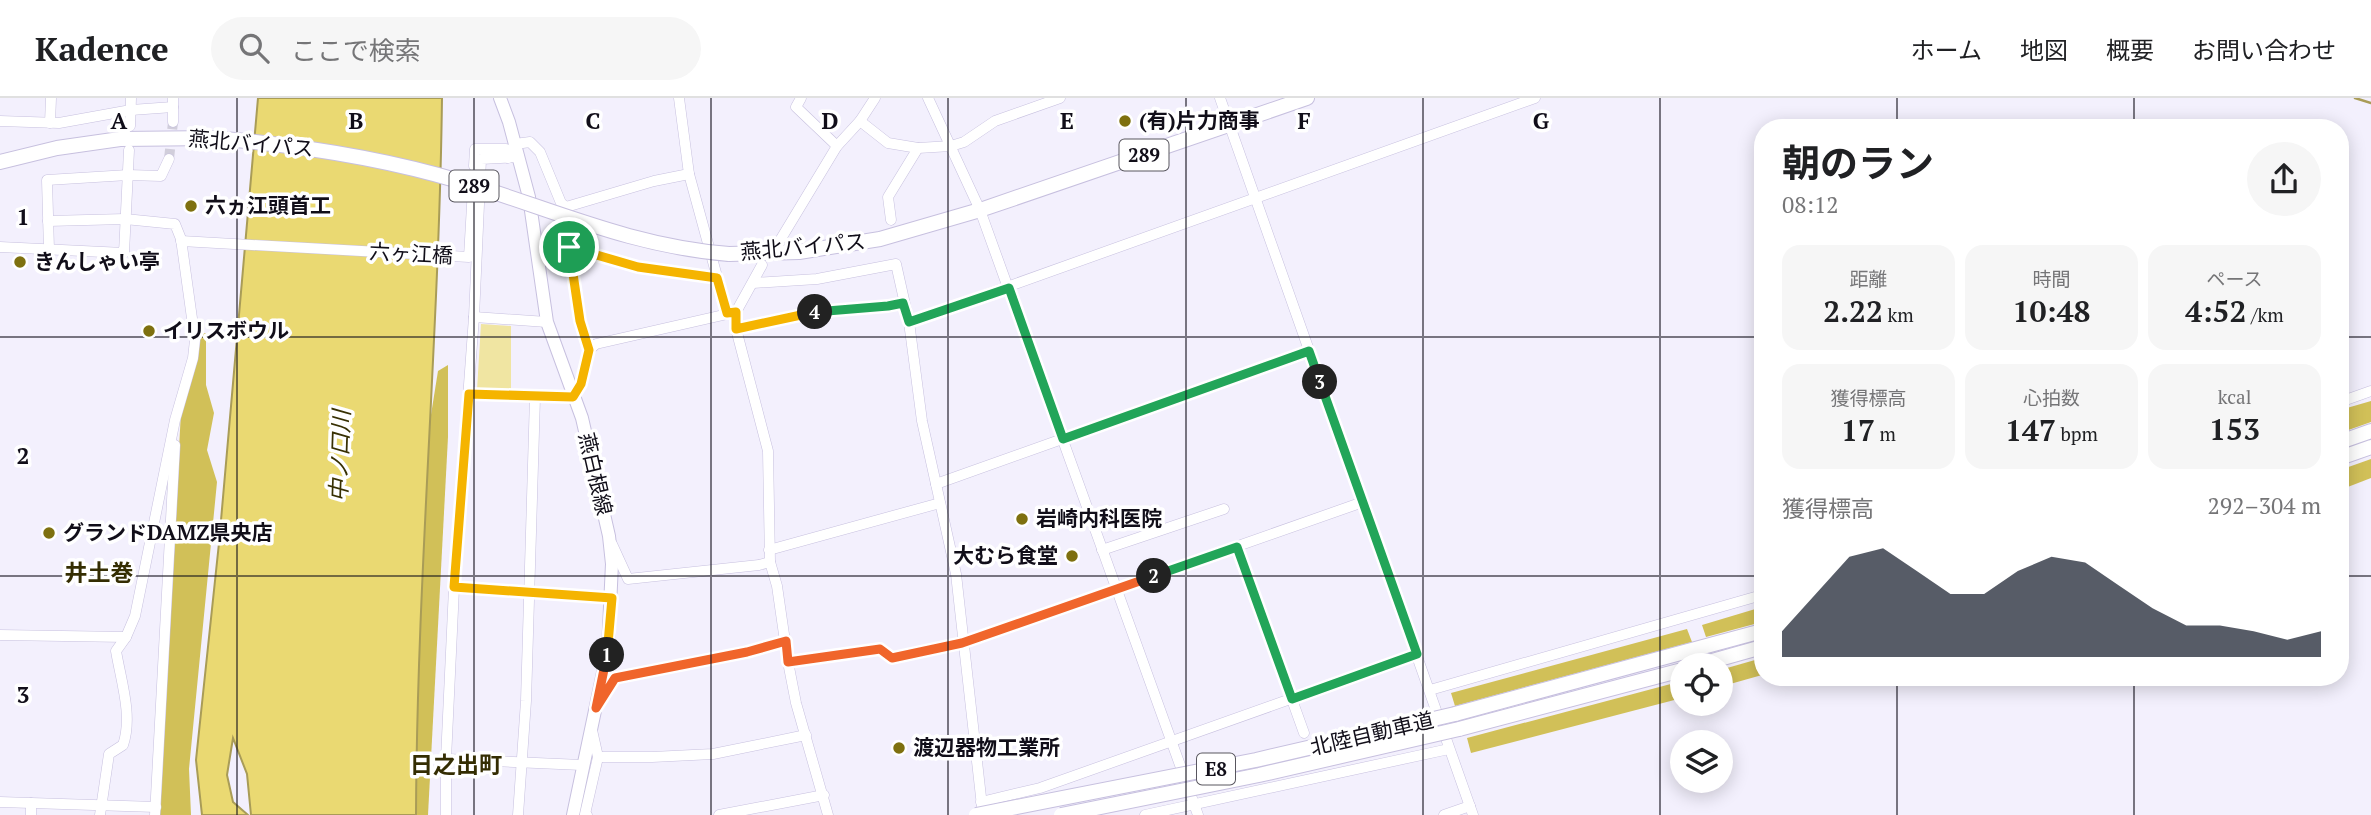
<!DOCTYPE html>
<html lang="ja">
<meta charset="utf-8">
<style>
:root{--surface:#fff;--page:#f6f6f6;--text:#202124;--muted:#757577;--line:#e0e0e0;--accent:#111827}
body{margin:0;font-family:"PT Serif","Noto Sans JP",serif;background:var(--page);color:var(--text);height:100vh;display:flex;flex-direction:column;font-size:26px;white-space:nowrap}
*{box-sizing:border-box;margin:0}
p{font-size:23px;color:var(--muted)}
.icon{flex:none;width:38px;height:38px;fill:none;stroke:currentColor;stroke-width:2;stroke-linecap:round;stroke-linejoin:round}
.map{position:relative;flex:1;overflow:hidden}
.panel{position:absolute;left:1754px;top:21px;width:595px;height:567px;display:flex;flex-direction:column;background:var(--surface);border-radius:28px;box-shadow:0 4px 18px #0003}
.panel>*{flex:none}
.fabs{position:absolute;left:1670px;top:555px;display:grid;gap:14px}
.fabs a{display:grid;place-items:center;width:63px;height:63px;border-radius:50%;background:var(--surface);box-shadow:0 4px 18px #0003;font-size:35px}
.pin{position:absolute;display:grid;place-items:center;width:60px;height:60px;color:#fff;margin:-30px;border:4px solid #fff;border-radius:50%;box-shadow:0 2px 7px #0007}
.km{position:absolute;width:35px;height:35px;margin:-18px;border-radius:50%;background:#222;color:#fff;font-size:19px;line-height:35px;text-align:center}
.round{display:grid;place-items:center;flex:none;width:74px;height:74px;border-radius:37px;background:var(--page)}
.overview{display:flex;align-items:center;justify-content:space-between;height:119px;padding:0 28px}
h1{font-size:38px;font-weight:700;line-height:52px}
.stats{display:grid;grid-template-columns:repeat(3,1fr);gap:10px;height:119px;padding:7px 28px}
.stats div{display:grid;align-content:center;border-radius:18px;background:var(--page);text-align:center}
.stats b{font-size:30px;font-weight:700}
.stats small{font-size:19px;font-weight:400}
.stats p{font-size:19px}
.chart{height:196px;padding:14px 28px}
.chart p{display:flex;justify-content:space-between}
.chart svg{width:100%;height:126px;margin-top:7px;fill:var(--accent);opacity:.7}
header{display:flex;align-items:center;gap:42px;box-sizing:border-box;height:98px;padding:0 35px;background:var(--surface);border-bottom:2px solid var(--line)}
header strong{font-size:33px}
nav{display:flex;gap:38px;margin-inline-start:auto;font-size:24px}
.search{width:490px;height:63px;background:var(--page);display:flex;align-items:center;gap:18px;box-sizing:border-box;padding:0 24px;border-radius:38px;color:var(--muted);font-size:26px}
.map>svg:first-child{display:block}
</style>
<header>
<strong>Kadence</strong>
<div class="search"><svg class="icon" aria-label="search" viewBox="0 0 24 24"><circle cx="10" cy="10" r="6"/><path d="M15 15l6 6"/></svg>ここで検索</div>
<nav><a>ホーム</a><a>地図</a><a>概要</a><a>お問い合わせ</a></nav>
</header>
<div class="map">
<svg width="2371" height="717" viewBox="0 0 2371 717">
<rect width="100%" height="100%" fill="#f3f0fd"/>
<polygon fill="#f0e5a2" points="481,226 511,228 511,294 477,292"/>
<g fill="#d1c058">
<polygon points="206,235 206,287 214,315 207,352 217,384 189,671 191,717 159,717 181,314 197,260 199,236"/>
<polygon points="448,267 448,339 428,717 408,717 425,354 438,273"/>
<polygon points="2371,303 2371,324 2340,335 2340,312"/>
<polygon points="2371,361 2371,380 2340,392 2340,372"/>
<polygon points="1762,509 1762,524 1706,539 1702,527"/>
<polygon points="1687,531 1692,544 1455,608 1451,595"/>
<polygon points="1762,560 1762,577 1723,588 1720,572"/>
<polygon points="1682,583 1682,600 1471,655 1467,640"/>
</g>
<path fill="#ead972" stroke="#a99c57" stroke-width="2" d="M258 0H442C439 239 417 478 416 717H251L247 676 233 640 227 677 233 704 248 717H202L196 662 219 445Z"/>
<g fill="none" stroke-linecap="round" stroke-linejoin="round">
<polyline stroke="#a99c57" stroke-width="2.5" points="2355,0 2371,5"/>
<polyline stroke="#d1cedb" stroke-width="10" stroke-dasharray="10 5" stroke-linecap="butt" points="169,61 173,24"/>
<g stroke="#c7c0df" stroke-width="11">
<g id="minor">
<polyline points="679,0 689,76 727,215"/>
<polyline points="801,0 796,9 837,48"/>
<polyline points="928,0 980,112 1198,717"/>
<polyline points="1220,0 1473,717"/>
<polyline points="0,23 59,25 131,12 173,9"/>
<polyline points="860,23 888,45 918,50 951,48 964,44 995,23 1060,0"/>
<polyline points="173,24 173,0"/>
<polyline points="50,25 51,0"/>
<polyline points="130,28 131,0"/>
<polyline points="519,59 481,61 474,219 454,490 612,500"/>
<polyline points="474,68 475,51 506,51 508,60"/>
<polyline points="566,109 654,83 689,76"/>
<polyline points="891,122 888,99 918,50"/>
<path d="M48 123 125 121 175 126 181 141 195 242 193 260 175 322 135 518 126 539 116 553C121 583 133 618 123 647L109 656 100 717"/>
<polyline points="181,143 469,159 473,90"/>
<polyline points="779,144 837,48 860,23 875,0"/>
<polyline points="0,149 124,155 129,52"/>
<polyline points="569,149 638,169 717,180"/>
<polyline points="49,152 47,82 128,77 161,78 169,61"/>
<polyline points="762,167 736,214 736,231 768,353 770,464 777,488 788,564 796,605 828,717"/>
<polyline points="753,185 817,181 896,166 909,224 922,323 956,476 983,717"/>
<polyline points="474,219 547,224"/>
<polyline points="909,224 1535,0"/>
<polyline points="736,231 817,214 888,208 903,205"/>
<polyline points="589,252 596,246 732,215"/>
<polyline points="469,296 573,299 581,286 589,252 580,223 575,193 566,109 561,105 540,54 530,44 515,46"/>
<polyline points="2340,304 2371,293"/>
<polyline points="936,386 1309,253"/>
<polyline points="612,446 628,481 759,467 770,464"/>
<polyline points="1237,449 1304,635"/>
<polyline points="769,452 940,405"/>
<polyline points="1102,452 1224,411"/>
<polyline points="454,490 446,661 582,667"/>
<polyline points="0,537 126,539"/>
<polyline points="788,564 880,551 892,560 962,545 1363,404"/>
<polyline points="1430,592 1762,497"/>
<polyline points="599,606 615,580 747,554 786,543"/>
<polyline points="592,632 598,659 652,659 713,656 806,637"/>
<polyline points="0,704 156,709"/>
<polyline points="981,704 1040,690 1417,556"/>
<polyline points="31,717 31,705"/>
<polyline points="155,717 175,347"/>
<polyline points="446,717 446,661"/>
<polyline points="518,717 526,603 535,299"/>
<polyline points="587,717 585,716 598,659"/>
<polyline points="719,717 824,697"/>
<polyline points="1145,717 1449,651"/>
<polyline points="1444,717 1470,708"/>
</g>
</g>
<g stroke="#c7c0df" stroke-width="14">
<polyline id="major" points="500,0 509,24 529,99 547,224 582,320 609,438 612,466 608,551 573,717"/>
</g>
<g stroke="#c7c0df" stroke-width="16">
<g id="highway">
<polyline points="0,64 57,50 120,41 214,40"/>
<polyline points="729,156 799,154 880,141 980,112 1307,0"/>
<polyline points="2340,344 2371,333"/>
<polyline points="2340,360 2371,349"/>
<polyline points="1698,567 1762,549"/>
<polyline points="1455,616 1762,533"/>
<polyline points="1459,631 1682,572"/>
</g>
</g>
<use href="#minor" stroke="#fff" stroke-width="10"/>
<use href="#major" stroke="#fff" stroke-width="12"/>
<use href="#highway" stroke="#fff" stroke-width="14"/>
<g stroke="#c7c0df" stroke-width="16" stroke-linecap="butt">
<g id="highway-bridge">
<path d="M214 40C297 47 379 59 459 83 552 111 630 148 729 156"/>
<polyline points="976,717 1256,662 1455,616"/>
<polyline points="1061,717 1259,677 1459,631"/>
</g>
</g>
<use href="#highway-bridge" stroke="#fff" stroke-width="14"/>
</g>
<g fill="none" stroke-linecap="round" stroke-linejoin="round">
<g stroke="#fff" stroke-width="14">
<polyline id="split-1" points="569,149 580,223 589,252 581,286 573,299 469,296 454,489 612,500 607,557"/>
</g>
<g stroke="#fff" stroke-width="14">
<polyline id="split-2" points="607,557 596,610 615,580 747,554 786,543 788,564 880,551 892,560 962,545 1154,478"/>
</g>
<g stroke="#fff" stroke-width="14">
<polyline id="split-3" points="1154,478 1237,449 1292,601 1417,556 1320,284"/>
</g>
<g stroke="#fff" stroke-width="14">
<polyline id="split-4" points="815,214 888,208 903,205 909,224 1009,190 1063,341 1309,253 1320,284"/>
</g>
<g stroke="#fff" stroke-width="14">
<polyline id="split-5" points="569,149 638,169 717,180 727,215 736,214 736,231 815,214"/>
</g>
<use href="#split-1" stroke="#f5b400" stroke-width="9"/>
<use href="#split-2" stroke="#f0652b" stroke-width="9"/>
<use href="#split-3" stroke="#22a559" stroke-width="9"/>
<use href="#split-4" stroke="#22a559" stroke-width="9"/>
<use href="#split-5" stroke="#f5b400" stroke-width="9"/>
</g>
<path fill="none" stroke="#110e19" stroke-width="2" stroke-opacity="0.55" d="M237 0V717M474 0V717M711 0V717M948 0V717M1186 0V717M1423 0V717M1660 0V717M1897 0V30M2134 0V30M0 239H1762M2340 239H2371M0 478H1762M2340 478H2371M1897 579V717M2134 579V717"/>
<g fill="#7e700f" stroke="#fff" stroke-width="2.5">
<circle cx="1125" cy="23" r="7"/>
<circle cx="191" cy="108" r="7"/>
<circle cx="20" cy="164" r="7"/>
<circle cx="149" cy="233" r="7"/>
<circle cx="1022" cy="421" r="7"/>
<circle cx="49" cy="435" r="7"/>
<circle cx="1072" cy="458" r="7"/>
<circle cx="899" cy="650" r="7"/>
</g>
<g text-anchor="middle" stroke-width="7" stroke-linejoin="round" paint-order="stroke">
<g fill="#fff" stroke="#58565e" stroke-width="2">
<rect x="1119.5" y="41.5" width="49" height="31" rx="5"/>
<rect x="449.5" y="72.5" width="49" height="31" rx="5"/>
<rect x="1197" y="655.5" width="38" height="31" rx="5"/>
</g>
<g font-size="19" font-weight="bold" fill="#110e19">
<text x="1144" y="64">289</text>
<text x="474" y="95">289</text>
<text x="1216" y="678">E8</text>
</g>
<g font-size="21" font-weight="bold" fill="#110e19" stroke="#fff" text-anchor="start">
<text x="1139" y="30">(有)片力商事</text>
<text x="205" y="115">六ヵ江頭首工</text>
<text x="34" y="171">きんしゃい亭</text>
<text x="163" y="240">イリスボウル</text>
<text x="1036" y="428">岩崎内科医院</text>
<text x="63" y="442">グランドDAMZ県央店</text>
<text x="1058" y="465" text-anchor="end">大むら食堂</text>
<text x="913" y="657">渡辺器物工業所</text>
</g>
<g font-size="21" fill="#110e19" stroke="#fff">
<text transform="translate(251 46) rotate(5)" y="7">燕北バイパス</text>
<text transform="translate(803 149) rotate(-5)" y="7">燕北バイパス</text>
<text transform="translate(411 156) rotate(3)" y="7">六ヶ江橋</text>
<text transform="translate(595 376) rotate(77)" y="7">燕白根線</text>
<text transform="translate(1372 636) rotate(-13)" y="7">北陸自動車道</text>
</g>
<g font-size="23" font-style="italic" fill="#383103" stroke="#fff">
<text transform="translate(340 358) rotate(-88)" y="8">中ノ口川</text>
</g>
<g font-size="23" font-weight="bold" fill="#342d02" stroke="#fff">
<text x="99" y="483">井土巻</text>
<text x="456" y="675">日之出町</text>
</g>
</g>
<g font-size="23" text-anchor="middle" font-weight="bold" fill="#110e19" stroke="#fff" stroke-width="7" stroke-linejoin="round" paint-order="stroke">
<text x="119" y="31">A</text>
<text x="356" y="31">B</text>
<text x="593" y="31">C</text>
<text x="830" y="31">D</text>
<text x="1067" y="31">E</text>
<text x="1304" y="31">F</text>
<text x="1541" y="31">G</text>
<text x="23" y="127">1</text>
<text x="23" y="366">2</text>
<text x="23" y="605">3</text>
</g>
</svg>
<div class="fabs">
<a><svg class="icon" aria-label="locate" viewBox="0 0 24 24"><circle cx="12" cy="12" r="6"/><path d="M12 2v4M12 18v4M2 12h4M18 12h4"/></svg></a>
<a><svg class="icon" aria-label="layers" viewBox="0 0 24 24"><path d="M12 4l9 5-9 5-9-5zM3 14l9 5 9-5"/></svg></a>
</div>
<div class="pin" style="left:569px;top:149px;background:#1e9e55"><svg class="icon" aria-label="arrive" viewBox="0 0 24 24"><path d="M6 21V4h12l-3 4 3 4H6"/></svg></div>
<b class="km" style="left:607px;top:557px">1</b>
<b class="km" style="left:1154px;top:478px">2</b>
<b class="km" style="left:1320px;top:284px">3</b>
<b class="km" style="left:815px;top:214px">4</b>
<section class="panel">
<div class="overview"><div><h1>朝のラン</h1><p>08:12</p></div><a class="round"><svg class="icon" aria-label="share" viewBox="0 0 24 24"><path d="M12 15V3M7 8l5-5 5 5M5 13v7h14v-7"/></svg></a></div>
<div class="stats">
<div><p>距離</p><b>2.22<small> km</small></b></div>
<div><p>時間</p><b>10:48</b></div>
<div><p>ペース</p><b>4:52<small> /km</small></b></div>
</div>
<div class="stats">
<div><p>獲得標高</p><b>17<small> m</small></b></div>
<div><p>心拍数</p><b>147<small> bpm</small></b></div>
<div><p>kcal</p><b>153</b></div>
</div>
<div class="chart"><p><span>獲得標高</span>292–304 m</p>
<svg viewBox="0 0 160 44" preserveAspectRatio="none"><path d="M0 44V35L10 22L20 9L30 6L40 14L50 22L60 22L70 14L80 9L90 11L100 19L110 27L120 33L130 33L140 35L150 38L160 35V44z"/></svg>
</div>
</section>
</div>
